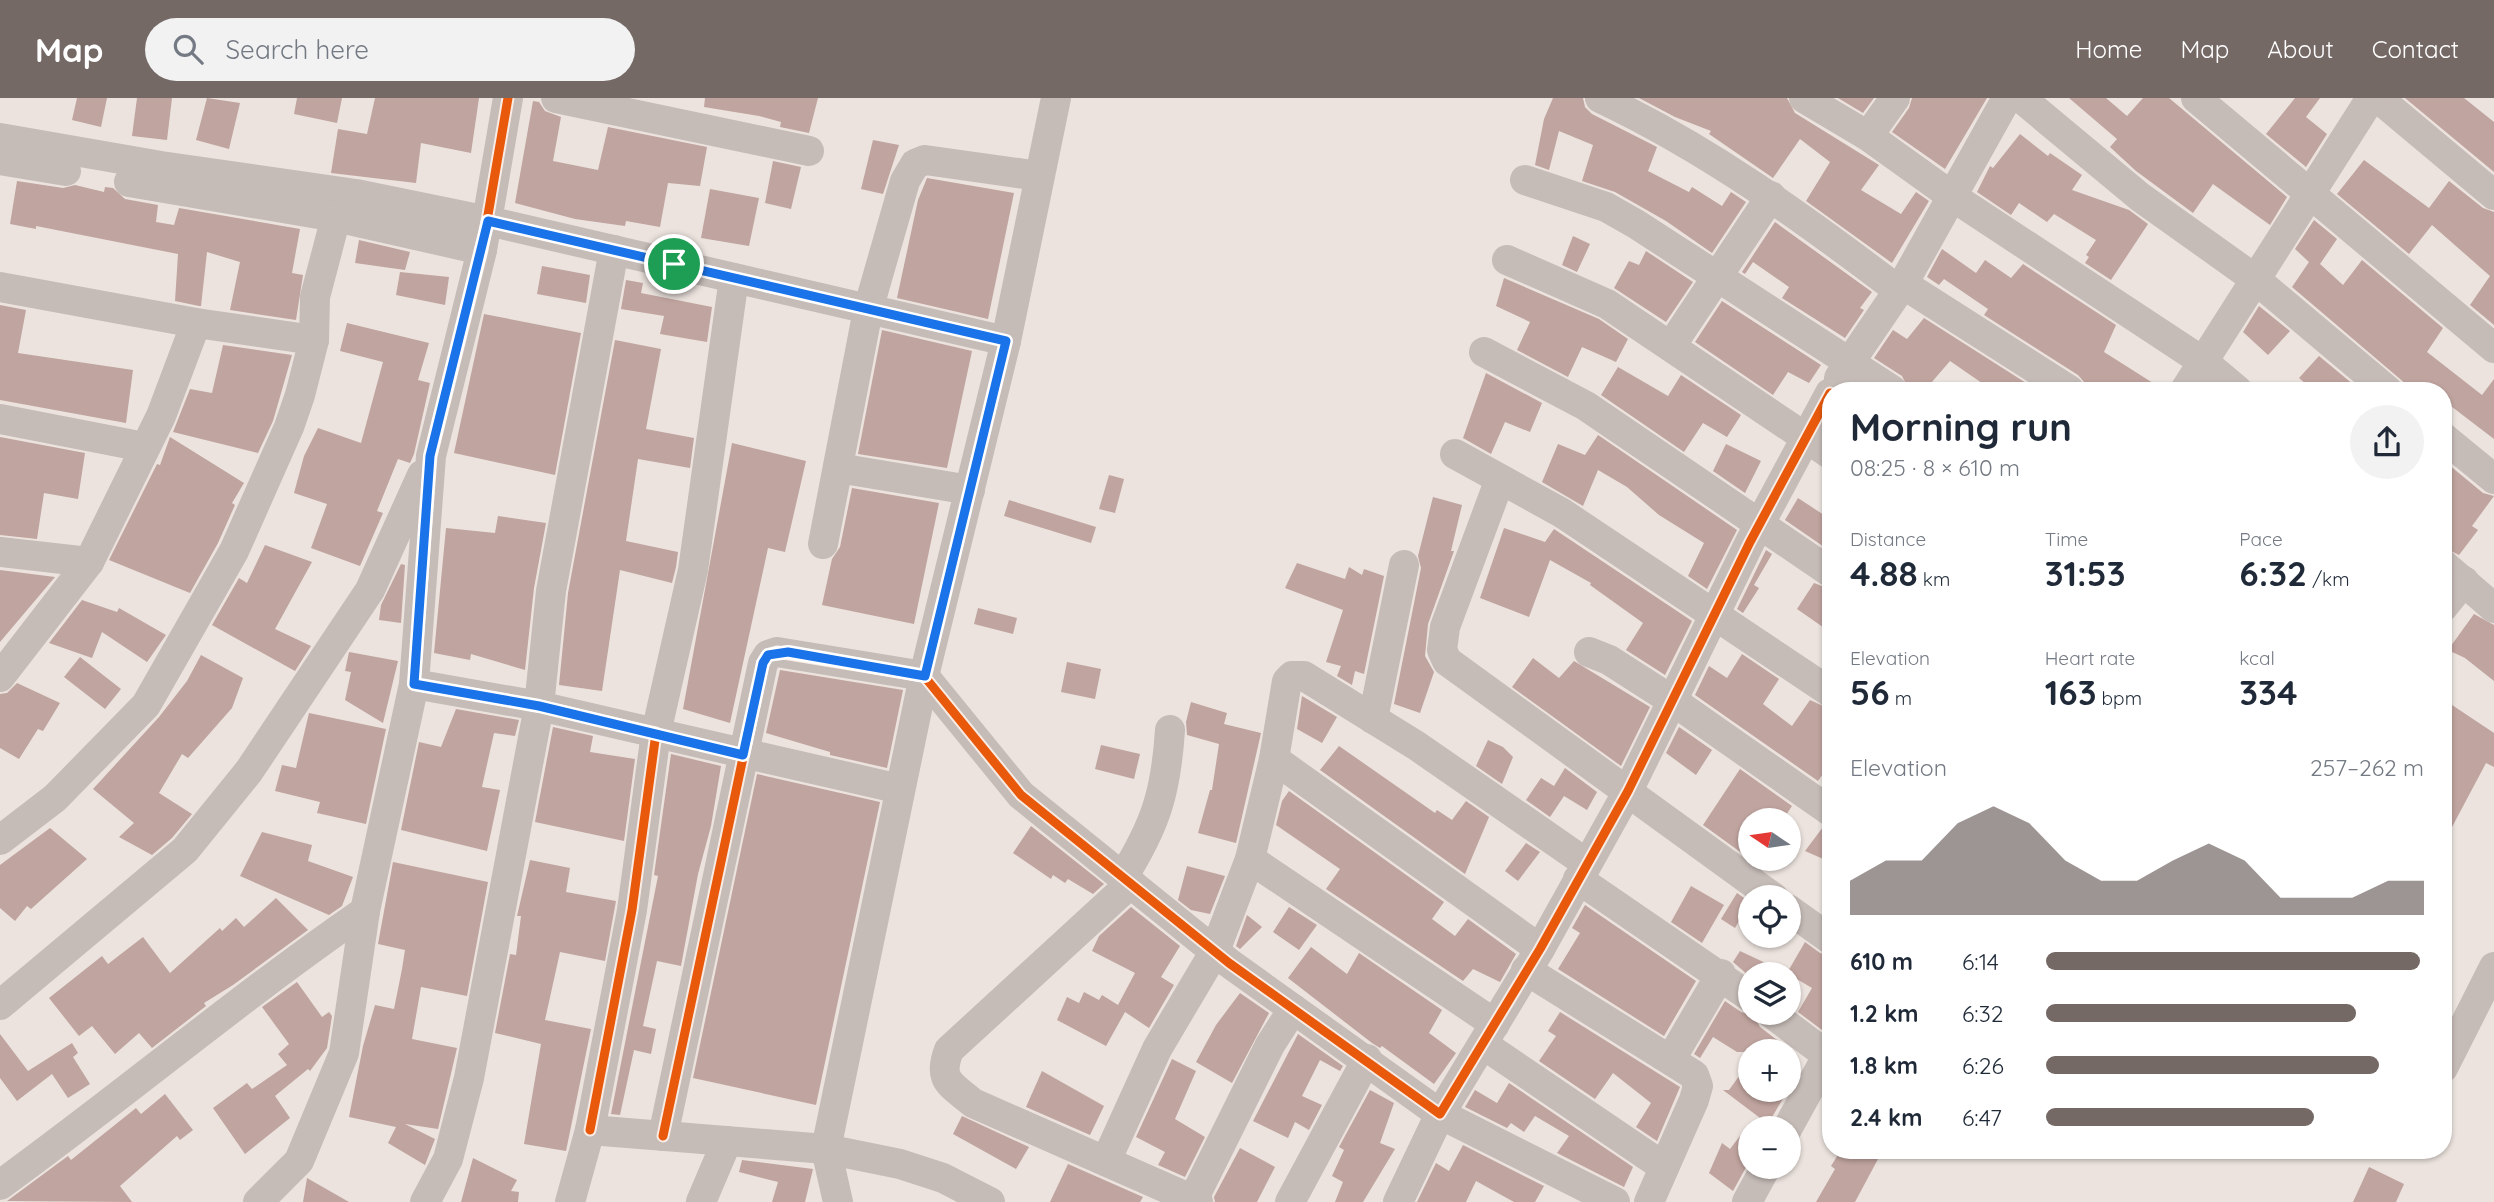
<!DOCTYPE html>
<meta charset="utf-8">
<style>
:root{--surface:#fff;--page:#f2f2f3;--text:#1f2937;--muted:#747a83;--accent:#756966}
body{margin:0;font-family:Quicksand,sans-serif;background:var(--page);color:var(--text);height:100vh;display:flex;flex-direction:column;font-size:26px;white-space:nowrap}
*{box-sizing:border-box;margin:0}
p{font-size:23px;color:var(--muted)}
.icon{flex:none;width:38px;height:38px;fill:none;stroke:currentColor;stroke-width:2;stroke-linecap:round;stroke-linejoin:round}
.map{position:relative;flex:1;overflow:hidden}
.drawer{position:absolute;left:1822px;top:284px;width:630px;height:777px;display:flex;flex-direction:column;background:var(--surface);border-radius:28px;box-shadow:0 2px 5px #0004}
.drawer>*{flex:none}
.needle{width:46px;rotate:283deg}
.fabs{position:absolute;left:1738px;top:710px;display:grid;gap:14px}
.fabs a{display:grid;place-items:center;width:63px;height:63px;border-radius:50%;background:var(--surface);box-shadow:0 2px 5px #0004;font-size:35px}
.pin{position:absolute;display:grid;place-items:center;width:60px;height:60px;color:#fff;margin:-30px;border:4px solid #fff;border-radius:50%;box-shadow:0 2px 7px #0007}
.round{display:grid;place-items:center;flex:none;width:74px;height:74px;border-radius:37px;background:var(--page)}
.summary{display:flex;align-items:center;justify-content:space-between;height:119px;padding:0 28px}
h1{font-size:38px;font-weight:700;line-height:52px}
.metrics{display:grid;grid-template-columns:repeat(3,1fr);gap:10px;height:119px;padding:7px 28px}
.metrics div{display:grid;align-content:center}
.metrics b{font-size:35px;font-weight:700}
.metrics small{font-size:19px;font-weight:400}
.metrics p{font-size:19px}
.chart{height:196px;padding:14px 28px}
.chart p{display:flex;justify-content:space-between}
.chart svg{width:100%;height:126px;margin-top:7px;fill:var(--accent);opacity:.7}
ul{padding:0 28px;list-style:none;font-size:23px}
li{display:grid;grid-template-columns:112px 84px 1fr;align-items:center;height:52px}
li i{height:18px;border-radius:9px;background:var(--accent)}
header{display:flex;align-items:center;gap:42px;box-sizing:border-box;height:98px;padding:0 35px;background:var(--accent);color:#fff}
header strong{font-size:33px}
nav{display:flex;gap:38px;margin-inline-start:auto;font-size:24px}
.search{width:490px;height:63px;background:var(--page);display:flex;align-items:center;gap:18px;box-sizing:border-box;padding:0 24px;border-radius:38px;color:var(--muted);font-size:26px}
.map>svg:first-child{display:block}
</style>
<header>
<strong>Map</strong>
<div class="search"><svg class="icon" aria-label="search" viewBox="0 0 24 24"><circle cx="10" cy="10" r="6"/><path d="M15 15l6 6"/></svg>Search here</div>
<nav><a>Home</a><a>Map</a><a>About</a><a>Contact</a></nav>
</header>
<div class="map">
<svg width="2494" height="1104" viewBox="0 0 2494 1104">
<rect width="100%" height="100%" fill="#ece3de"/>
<g fill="#c0a49f">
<polygon points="77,0 107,0 101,29 72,22"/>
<polygon points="137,0 172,0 167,42 132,38"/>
<polygon points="207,0 240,5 229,51 196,42"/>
<polygon points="297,0 342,0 337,25 294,16"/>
<polygon points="375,0 479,0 471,55 421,45 416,85 331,75 338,31 367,36"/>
<polygon points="705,0 818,0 809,35 780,29 781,24 759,18 704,9"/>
<polygon points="1553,0 1583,0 1585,9 1592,16 1657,49 1648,73 1689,94 1692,89 1722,108 1731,94 1746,104 1712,155 1666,123 1615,94 1582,83 1593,47 1559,33 1549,72 1535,67 1544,21"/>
<polygon points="1639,0 1787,0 1795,15 1879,67 1861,92 1901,116 1916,94 1929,103 1892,165 1806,103 1830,64 1800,41 1773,80 1709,36 1711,33 1675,19"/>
<polygon points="1838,0 1874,0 1863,15"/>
<polygon points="1912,0 1987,0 1945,71 1892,34 1909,10"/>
<polygon points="2069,0 2106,0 2127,18 2143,0 2169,0 2287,99 2270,127 2213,86 2193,115 2136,73 2110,49 2117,41"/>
<polygon points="2295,0 2320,0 2306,19 2327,36 2306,69 2266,36"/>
<polygon points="2405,0 2464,0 2494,24 2494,74"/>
<polygon points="533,3 539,4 545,13 561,19 553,63 598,72 608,29 707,49 700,88 668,85 660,129 626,123 625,128 575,121 515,105"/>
<polygon points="2020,36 2048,58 2050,55 2082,77 2072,92 2129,112 2148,126 2111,182 2085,165 2089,159 2086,157 2096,142 2054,116 2047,124 2019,105 2011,117 1977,94 1990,68 1993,70"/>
<polygon points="873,42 899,47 883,96 861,91"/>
<polygon points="2364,62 2429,110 2449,83 2483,110 2494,114 2494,227 2470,207 2490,178 2432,127 2409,156 2337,96"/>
<polygon points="773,63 801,69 791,111 765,105"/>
<polygon points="927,80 1014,95 988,221 897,200 918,102"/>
<polygon points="17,83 63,90 75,87 104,94 105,89 113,90 125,101 158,107 156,124 174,127 179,110 300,131 292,175 303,177 296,222 230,212 240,164 207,154 201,208 199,208 175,203 178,156 36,128 36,131 10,126"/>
<polygon points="710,91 759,100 749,148 701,140"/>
<polygon points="2314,122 2337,141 2320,166 2343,187 2362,162 2443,230 2427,254 2482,297 2494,281 2494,341 2443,302 2443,292 2413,292 2292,189 2309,164 2295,151"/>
<polygon points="1775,124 1872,194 1860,210 1864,212 1845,240 1782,200 1789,189 1753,164 1745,176 1742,174"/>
<polygon points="1573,138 1590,146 1577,174 1562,167"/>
<polygon points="359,142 410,154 405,172 355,165"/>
<polygon points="1942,151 1976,175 1985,162 2011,180 2023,166 2116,227 2104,254 2164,292 2091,292 2078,277 1984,217 1988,211 1944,181 1939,187 1927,179"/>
<polygon points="1646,153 1693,184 1666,224 1614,190 1629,163 1639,167"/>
<polygon points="542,168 590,177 586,205 537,196"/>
<polygon points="400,174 449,179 445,207 396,197"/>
<polygon points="1504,180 1599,221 1628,241 1616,264 1582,249 1568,279 1517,252 1530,224 1496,208"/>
<polygon points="626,182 643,185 641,195 712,209 707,244 660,236 664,218 621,211"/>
<polygon points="1722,203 1821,267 1809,285 1788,274 1773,297 1695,244"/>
<polygon points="0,207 26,212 18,255 133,272 126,325 0,302"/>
<polygon points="2259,208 2290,233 2268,257 2243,234"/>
<polygon points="484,216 581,235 555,377 454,355"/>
<polygon points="1924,220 2037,292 1992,292 1950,263 1925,292 1909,292 1902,278 1874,260 1893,232 1907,241"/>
<polygon points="347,225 429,245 418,282 430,285 414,356 410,365 398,361 377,413 383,415 360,468 311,450 327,406 294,395 304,358 318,330 361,345 383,264 340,253"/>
<polygon points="882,232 972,253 947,370 858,356"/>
<polygon points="615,242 661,251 646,331 694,340 690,370 638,361 626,443 678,454 676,469 672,485 620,472 602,593 559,587 568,495"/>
<polygon points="223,247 292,257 273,323 258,355 173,334 190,291 212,295"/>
<polygon points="2319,258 2360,292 2313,292 2299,280"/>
<polygon points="1618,269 1668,298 1681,277 1741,317 1727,339 1703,325 1684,354 1601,297"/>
<polygon points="1486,275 1542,305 1530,334 1505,324 1491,356 1463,340"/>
<polygon points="1598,337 1737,432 1707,491 1688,478 1704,445 1659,417 1627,389 1598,372 1583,408 1542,384 1558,346 1585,357"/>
<polygon points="0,339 85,355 78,401 44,395 37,441 0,437"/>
<polygon points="170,339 244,385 232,405 235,407 218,445 190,495 109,462 157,366 160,367"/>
<polygon points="732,345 806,363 785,454 768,450 730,625 683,611"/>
<polygon points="1726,346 1761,363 1745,395 1713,373"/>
<polygon points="2443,362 2483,395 2494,398 2472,428 2478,432 2459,457 2443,449"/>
<polygon points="1109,377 1124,381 1115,415 1099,411"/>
<polygon points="852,390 939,405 914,526 822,507 832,461 840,449"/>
<polygon points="1433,399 1462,407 1451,453 1454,453 1428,526 1425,558 1434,574 1420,615 1394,606 1421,470 1418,458"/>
<polygon points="1798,400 1830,421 1830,453 1785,422"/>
<polygon points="1009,402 1096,429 1091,445 1004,418"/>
<polygon points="498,418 546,425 534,490 525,572 471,556 470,562 434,555 446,430 495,435"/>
<polygon points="1504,430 1545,444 1554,431 1692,523 1665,577 1626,552 1643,525 1590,487 1591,485 1550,462 1529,519 1480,500"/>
<polygon points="265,447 312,464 275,531 311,548 295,573 212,527 239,480 247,485"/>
<polygon points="1766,452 1772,456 1754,487 1759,490 1743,515 1737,511"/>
<polygon points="1297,465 1345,481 1349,469 1362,477 1364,471 1384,478 1364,576 1355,573 1352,587 1337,578 1341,568 1326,564 1343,512 1285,490"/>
<polygon points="401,466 405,467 401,525 379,522 381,507"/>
<polygon points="0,472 55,479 0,544"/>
<polygon points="1814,485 1830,491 1830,534 1797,511"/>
<polygon points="82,502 117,514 119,510 166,537 147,564 102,534 92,560 49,545"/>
<polygon points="978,510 1017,520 1013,536 974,526"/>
<polygon points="2474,516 2494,527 2494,583 2465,560 2448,552"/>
<polygon points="349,554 398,563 383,625 345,602 351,574 345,573"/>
<polygon points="1742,556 1779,581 1763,606 1792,628 1810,602 1830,611 1830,666 1818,683 1695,597 1709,568 1727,580"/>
<polygon points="201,557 243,580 232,610 188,660 182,656 159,695 192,716 172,740 152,757 119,739 134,725 93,691 159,619 187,583"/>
<polygon points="80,559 121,591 105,611 64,579"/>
<polygon points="1533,560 1559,580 1574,563 1650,609 1621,668 1512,589"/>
<polygon points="1067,564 1101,571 1095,601 1061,594"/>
<polygon points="780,572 903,592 887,670 830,657 830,654 766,635"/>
<polygon points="17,585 60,605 43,633 38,631 19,661 0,650 0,596 7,595"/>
<polygon points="1302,598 1337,619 1322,645 1297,631"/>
<polygon points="2443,601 2494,635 2494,669 2486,665 2443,746"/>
<polygon points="1191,604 1227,615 1224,626 1261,635 1236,745 1198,735 1210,692 1212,692 1219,646 1187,637 1186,624"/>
<polygon points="456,611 519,622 515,638 494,635 482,689 500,692 487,753 401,732 419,644 441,649"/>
<polygon points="309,615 386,631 366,726 317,715 320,704 275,693 282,667 296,670"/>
<polygon points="553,629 593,638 590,654 635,661 624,743 535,724"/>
<polygon points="1679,629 1712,652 1696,677 1666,655"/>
<polygon points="1488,642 1503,649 1513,659 1502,686 1476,668"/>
<polygon points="1101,647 1140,656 1134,681 1095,671"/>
<polygon points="1339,648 1435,715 1437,712 1452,722 1466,703 1489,719 1465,776 1320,672"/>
<polygon points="671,656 721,668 711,728 698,776 681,868 657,863 643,928 656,931 651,956 634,952 620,1017 611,1016 658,778 654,777"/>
<polygon points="1565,670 1597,694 1587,712 1564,698 1550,719 1526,702 1541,680 1554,688"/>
<polygon points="1740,671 1792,708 1782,723 1750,723 1750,761 1703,727"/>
<polygon points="757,676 880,704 816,1007 693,980"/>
<polygon points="1289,693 1444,804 1432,821 1455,838 1468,821 1516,856 1500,884 1473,871 1463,883 1326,791 1340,771 1276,727 1282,703"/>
<polygon points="1031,728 1104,786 1093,796 1068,781 1065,785 1053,777 1051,781 1013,755"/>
<polygon points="1823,729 1830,730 1830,764 1805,753"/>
<polygon points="50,730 87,761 31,811 27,808 15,823 0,810 0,767"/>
<polygon points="262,734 312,747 308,763 353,779 342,808 329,817 240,778"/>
<polygon points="1526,745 1540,754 1518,783 1505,773"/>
<polygon points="530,762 570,770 566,794 616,803 605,863 560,854 545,922 591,931 566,1053 524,1046 541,946 495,935 510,856 516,857 521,818 517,818"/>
<polygon points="393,764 488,784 467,898 421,889 412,941 457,950 438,1031 405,1026 435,1041 425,1067 388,1045 396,1029 349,1019 363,948 375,907 394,911 402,871 405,852 378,846"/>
<polygon points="1187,768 1225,778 1210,816 1191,812 1178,802"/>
<polygon points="1691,788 1724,807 1702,845 1671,824"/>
<polygon points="1737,795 1750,804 1735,830 1721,821"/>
<polygon points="276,800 308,832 233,887 204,905 206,908 152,950 139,935 115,956 92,928 79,938 49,900 102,858 108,866 143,839 170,875 220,830 222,833 236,820 244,829"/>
<polygon points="1585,807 1696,883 1664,938 1558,871 1580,835 1572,830"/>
<polygon points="1131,809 1180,848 1161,879 1174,887 1149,930 1125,914 1106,948 1057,922 1067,899 1079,905 1084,894 1099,902 1102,897 1118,907 1135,875 1092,853 1099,838"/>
<polygon points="1289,809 1317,827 1299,852 1273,834"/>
<polygon points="1247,817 1262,829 1240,851 1236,848"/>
<polygon points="1805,844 1820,855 1830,858 1830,917 1822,932 1798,914 1812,890 1790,877 1748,877 1733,864 1740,853 1787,875"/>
<polygon points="1311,849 1347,876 1359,855 1442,912 1429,935 1456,955 1434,986 1382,948 1380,950 1372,945 1288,880"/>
<polygon points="297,884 322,919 329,914 332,918 327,950 310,973 308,971 275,998 290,1020 245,1056 213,1010 247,985 252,991 287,967 278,956 289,946 262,909"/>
<polygon points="1240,895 1269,915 1232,985 1196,964 1216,927"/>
<polygon points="1725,903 1741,914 1754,918 1760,929 1793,954 1737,954 1713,939 1700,960 1694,956"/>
<polygon points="1560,914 1680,989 1657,1043 1636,1029 1651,1005 1613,975 1595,1001 1539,963 1556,938 1548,933"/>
<polygon points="0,936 28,973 72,945 78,955 73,959 90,986 68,1000 52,976 17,1003 0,980"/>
<polygon points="1298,936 1343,968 1340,973 1320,962 1302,998 1322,1007 1309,1032 1295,1024 1288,1040 1253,1023"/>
<polygon points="1172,961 1196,973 1175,1021 1205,1039 1185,1079 1158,1067 1165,1054 1136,1039"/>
<polygon points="1750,963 1750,992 1788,992 1768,1026 1723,992 1729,992"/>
<polygon points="1042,973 1104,1008 1090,1037 1026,1009"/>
<polygon points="1509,985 1633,1069 1624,1089 1557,1055 1569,1038 1535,1018 1524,1034 1511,1025 1507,1030 1465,1009 1475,992 1497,1005"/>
<polygon points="1370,992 1394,1005 1380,1045 1395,1051 1363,1104 1335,1104 1343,1084 1332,1078 1344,1052 1339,1049"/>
<polygon points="165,996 193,1032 180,1042 177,1038 120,1088 132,1104 7,1103 68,1058 71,1062 136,1010 141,1016"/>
<polygon points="962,1018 1029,1049 1016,1071 953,1036"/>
<polygon points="1750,1025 1750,1062 1733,1093 1709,1075 1722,1045 1730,1051"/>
<polygon points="1463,1047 1544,1088 1535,1104 1514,1104 1476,1083 1466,1104 1417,1104 1436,1065 1449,1073"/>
<polygon points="1240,1050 1275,1069 1257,1104 1215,1104 1214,1099"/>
<polygon points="1841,1052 1863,1052 1878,1061 1855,1104 1816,1104 1835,1071 1831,1068"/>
<polygon points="473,1060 517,1082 511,1093 519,1094 518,1104 461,1104"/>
<polygon points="742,1062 813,1071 805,1104 772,1104 778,1084 739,1074"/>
<polygon points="1068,1066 1143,1099 1140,1104 1050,1104"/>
<polygon points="2369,1069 2404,1086 2396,1104 2353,1104"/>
<polygon points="307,1080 349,1104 303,1104"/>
</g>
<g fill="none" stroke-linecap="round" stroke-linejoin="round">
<g stroke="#c5bbb7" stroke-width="30">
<polyline points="508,0 482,152 431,358 414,586 539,608 656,635 632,812 590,1032"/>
<polyline points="556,0 809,53"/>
<path d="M1600 0C1708 51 1803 120 1898 192"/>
<polyline points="1804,0 1868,38 1953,99 2205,265 2237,292"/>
<polyline points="2021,0 2140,99 2255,181 2387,292"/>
<polyline points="2196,0 2494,250"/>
<polyline points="2378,0 2494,97"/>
<polyline points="1868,38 1895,0"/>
<polyline points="0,40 161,68 356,96 488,123 1006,243"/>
<polyline points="0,62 66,73"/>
<polyline points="1525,82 1606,109 1636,126 1892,292"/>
<polyline points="129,84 336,119 482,152"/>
<polyline points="1507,162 1607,206 1830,356"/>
<polyline points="734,180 693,472 656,635 900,691"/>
<polyline points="1903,186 2069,292"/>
<polyline points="0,189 196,225 314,242"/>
<polyline points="1671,248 1771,98"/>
<polyline points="1484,254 1586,308 1830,474"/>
<polyline points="1839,280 1903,186 2007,0"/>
<polyline points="2185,292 2371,0"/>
<polyline points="0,321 144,349"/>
<polyline points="2443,339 2494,381"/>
<polyline points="1455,356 1562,415 1830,594"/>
<polyline points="838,370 970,392"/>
<polyline points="1500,381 1445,529 1442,552 1447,563 1774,800"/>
<polyline points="823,446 868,212 905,83 915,66 925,62 1039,78"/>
<polyline points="0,454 89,464"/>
<polyline points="2443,466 2494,510"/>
<polyline points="2443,509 2464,483"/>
<polyline points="1589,554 1609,562 1673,603 1830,713"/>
<polyline points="0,579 89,464 161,318 196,225"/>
<polyline points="1373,621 1404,467"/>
<polyline points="1274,661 1540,851"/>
<polyline points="0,742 55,700 146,607 234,453 289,329 300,297 314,242 315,199 336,119"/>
<polyline points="1250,761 1495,926"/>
<path d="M1123 779C1156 726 1166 694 1170 632"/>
<polyline points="1578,781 1750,899"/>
<path d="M1131 785 949 952C937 983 951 986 973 1005L1198 1104"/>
<polyline points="1788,811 1830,841"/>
<polyline points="1526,872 1694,977 1698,988 1694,1002 1649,1104"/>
<polyline points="0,907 185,752 249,673 370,492 422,377"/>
<polyline points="1771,915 1828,958"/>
<polyline points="1484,947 1664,1069"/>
<polyline points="1671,961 1721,876"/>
<polyline points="2443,970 2494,869"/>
<polyline points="1787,1031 1830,953"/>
<polyline points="663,1038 763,565 768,557 777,554 924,578 1021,697 1229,865 1440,1016 1540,851 1628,693 1750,444 1830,295"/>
<polyline points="1106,1063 1157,951 1215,853 1250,761 1274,661 1287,583 1292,578 1304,578 1417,648 1586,765"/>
<path d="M0 1087C123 998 240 899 365 813"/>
<polyline points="1193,1102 1270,947 1293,911"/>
<polyline points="258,1104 299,1063 344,955 365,813 414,586"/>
<polyline points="425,1104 448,1061 469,980 539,608 551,493 614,152"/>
<polyline points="570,1104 590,1032 826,1051 924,578 1006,243 1056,0"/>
<polyline points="701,1104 727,1043"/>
<polyline points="838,1104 826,1051 900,1066 943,1080 990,1104"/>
<polyline points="1290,1104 1367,961"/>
<polyline points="1398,1104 1440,1016 1615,1104"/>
<polyline points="1747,1104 1766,1069"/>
</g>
<g stroke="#f9ece4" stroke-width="13">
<g id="cycleway">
<polyline points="508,0 482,152 431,358 414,586 539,608 656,635 632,812 590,1032"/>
<polyline points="663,1038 763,565 768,557 777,554 924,578 1021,697 1229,865 1440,1016 1540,851 1628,693 1750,444 1830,295"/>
</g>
</g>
<use href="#cycleway" stroke="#e8590c" stroke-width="9"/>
</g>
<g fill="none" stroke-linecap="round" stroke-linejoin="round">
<g stroke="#fff" stroke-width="14">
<polygon id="route" points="488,123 1006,243 925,578 788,554 768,557 763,565 743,657 539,608 414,586 430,358"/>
</g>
<use href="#route" stroke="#1a73e8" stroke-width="9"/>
</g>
</svg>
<div class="fabs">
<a><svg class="needle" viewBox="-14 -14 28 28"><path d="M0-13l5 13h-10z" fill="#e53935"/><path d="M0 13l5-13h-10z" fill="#747a83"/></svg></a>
<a><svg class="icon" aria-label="locate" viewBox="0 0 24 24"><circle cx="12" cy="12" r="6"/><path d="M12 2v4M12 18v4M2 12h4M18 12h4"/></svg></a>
<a><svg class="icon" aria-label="layers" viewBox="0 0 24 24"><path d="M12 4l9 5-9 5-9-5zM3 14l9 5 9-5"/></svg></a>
<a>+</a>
<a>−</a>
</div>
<div class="pin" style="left:674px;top:166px;background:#1e9e55"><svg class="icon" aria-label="arrive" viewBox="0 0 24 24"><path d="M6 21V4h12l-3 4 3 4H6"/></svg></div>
<section class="drawer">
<div class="summary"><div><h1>Morning run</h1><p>08:25 · 8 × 610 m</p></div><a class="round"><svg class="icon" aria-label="share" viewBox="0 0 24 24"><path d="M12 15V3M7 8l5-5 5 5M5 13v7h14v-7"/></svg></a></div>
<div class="metrics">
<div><p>Distance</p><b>4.88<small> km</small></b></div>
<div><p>Time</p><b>31:53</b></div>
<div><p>Pace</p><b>6:32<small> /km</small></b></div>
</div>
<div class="metrics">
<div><p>Elevation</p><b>56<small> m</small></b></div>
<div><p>Heart rate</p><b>163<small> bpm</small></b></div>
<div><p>kcal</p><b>334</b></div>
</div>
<div class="chart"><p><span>Elevation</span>257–262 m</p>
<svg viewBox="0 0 160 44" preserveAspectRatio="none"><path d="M0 44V32L10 25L20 25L30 12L40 6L50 12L60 25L70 32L80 32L90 25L100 19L110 25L120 38L130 38L140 38L150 32L160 32V44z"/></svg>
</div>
<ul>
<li><b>610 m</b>6:14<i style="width:99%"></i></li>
<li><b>1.2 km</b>6:32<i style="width:82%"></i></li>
<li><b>1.8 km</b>6:26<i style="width:88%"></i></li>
<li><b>2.4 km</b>6:47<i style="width:71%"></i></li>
</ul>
</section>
</div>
